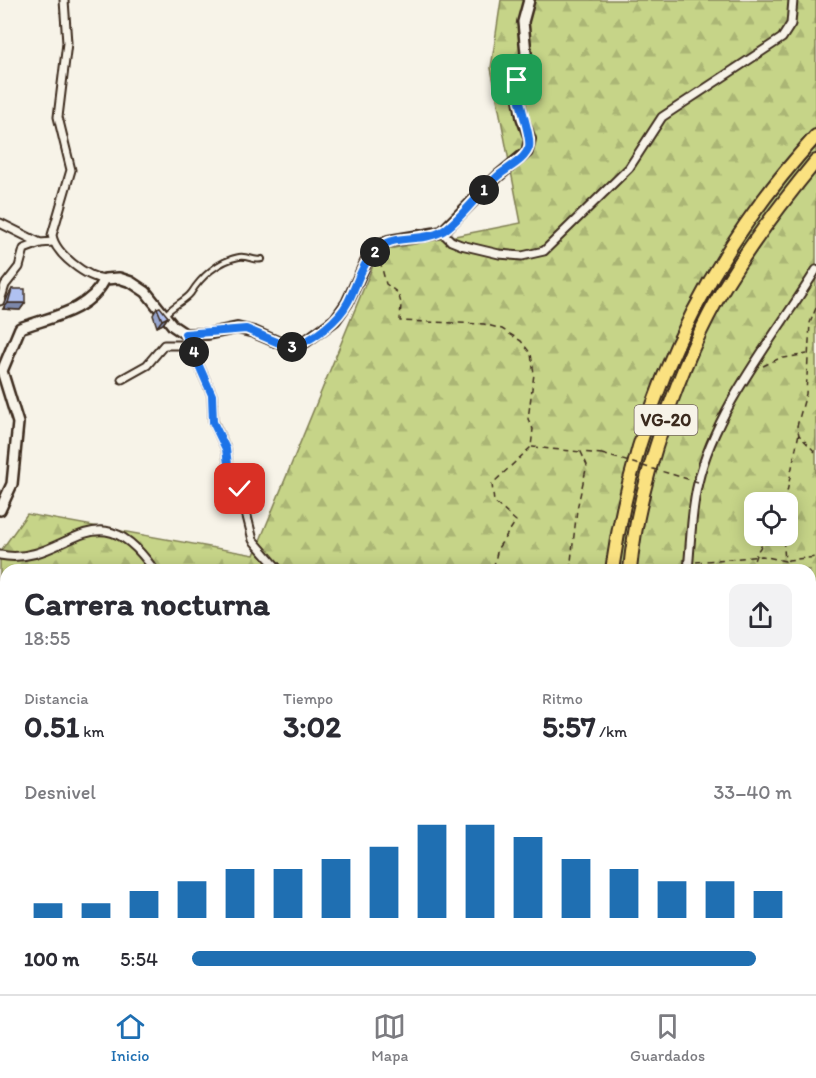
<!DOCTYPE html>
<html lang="es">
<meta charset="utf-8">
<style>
:root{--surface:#fff;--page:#f2f2f3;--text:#2b2b33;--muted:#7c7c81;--line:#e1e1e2;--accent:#1f6fb2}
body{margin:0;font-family:Itim,sans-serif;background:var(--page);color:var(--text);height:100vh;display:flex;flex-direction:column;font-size:22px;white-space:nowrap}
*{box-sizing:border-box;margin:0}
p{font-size:20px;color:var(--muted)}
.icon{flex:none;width:33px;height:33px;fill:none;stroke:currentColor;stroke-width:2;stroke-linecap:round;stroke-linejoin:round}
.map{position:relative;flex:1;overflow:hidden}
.sheet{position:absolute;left:0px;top:564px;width:816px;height:430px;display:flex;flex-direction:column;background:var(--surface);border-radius:18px 18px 0 0;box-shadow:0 3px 15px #0003}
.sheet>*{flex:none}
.fabs{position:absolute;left:744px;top:492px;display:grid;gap:12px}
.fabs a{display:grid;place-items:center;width:54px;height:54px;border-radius:12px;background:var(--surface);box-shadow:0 3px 15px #0003;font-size:30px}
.pin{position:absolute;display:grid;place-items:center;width:51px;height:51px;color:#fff;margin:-26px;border-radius:12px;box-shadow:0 3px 9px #0006}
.km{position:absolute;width:30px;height:30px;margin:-15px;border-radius:50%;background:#222;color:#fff;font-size:16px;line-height:30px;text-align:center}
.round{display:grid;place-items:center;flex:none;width:63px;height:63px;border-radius:12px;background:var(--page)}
.head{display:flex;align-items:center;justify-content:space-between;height:102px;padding:0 24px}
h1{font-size:33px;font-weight:700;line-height:45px}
.stats{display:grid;grid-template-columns:repeat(3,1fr);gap:9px;height:102px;padding:6px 24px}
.stats div{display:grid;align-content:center}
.stats b{font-size:30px;font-weight:700}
.stats small{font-size:16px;font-weight:400}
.stats p{font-size:16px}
.chart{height:168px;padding:12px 24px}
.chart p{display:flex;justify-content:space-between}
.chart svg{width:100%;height:108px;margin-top:6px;stroke:var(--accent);stroke-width:6}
ul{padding:0 24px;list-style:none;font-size:20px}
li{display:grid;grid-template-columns:96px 72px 1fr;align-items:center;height:45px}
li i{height:15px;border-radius:8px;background:var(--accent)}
.tab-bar{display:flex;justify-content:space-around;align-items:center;height:84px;border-top:2px solid var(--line);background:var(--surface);font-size:16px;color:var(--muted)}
.tab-bar a{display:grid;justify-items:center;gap:3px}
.tab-bar .on{color:var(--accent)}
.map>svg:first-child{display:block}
</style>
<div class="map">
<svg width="816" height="994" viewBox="0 0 816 994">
<defs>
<pattern id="forest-firs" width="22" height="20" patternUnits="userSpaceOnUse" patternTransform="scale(1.5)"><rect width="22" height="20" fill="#c6d488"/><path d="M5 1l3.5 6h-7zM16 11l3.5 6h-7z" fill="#abb675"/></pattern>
</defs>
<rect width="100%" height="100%" fill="#f7f3e8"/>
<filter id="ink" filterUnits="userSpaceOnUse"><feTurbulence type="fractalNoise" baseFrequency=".0167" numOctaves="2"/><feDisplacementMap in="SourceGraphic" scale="12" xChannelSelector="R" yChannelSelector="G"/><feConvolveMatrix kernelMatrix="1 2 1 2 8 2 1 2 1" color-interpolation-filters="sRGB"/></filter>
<g filter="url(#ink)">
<path fill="url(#forest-firs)" stroke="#807f53" stroke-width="1.5" fill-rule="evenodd" d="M501 0H816V994H116L110 989 810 988V570H6V967H0V552L27 514 254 555 379 251 521 223 491 68ZM754 502H788V536H754Z"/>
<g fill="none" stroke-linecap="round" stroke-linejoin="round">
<g stroke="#3b2a1e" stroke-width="8">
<path id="lane" d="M166 314C172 306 185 301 191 293 201 277 218 261 239 257 247 255 254 262 262 259"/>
</g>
<g stroke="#3b2a1e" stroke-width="11">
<g id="street">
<path d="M64 0 67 43 58 117 71 170 52 235C55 254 87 278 105 279"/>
<polyline points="0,223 40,243 53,242"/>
<polyline points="442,232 451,241 461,245 499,254 522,256 544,251 629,168 662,117 782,38 791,24 793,0"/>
<polyline points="0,301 5,285 19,267 24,249 40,243"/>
<polyline points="185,334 212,395 213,421 226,449 229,472 240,489 253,540 279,570"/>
<polyline points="122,379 147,365 164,345 184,345 189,342"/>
<path d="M0 555C66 568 95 484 154 570"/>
<path d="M688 570C691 541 691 511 698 483 715 408 777 334 816 270"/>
<polyline points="582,988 583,994"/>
<polyline points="701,988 702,994"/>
</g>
</g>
<g stroke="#3b2a1e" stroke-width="14">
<g id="secondary">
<path d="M0 510 12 484 18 423 2 371 20 328C50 317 89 312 105 279L119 278 131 282 146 292 173 326 185 334H208L237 328 254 332 289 347 305 342 335 320 347 303 367 260 378 248 388 241 442 232 498 176 527 152 530 139 522 118 517 87 526 53 523 22 529 0"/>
<polyline points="0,687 6,705"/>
<polyline points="158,988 161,994"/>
</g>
</g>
<g stroke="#3b2a1e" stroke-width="16">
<g id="highway">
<path d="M612 570C636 404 703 260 816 136"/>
<path d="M630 570C638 483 680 361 725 286 752 242 783 201 816 161"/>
<polyline points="624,988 625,994"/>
<polyline points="642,988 642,994"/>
</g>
</g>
<g stroke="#3b2a1e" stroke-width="1.5" stroke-dasharray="6 4.5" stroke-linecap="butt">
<polyline points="380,261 386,284 398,293 401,303 400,321 484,324 502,329 521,341 531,354 534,374 528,419 533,429 531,447 492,484 494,502 516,521 498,548 493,570"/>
<polyline points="816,308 810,323 806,394 797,426 799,435 816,453"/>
<polyline points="763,366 778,359 807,354"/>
<polyline points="532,447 581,452"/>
<polyline points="785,502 799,433"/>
<polyline points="696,562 762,556 785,561 783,536"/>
<polyline points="570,570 577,509 587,465 581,452 602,454"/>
<polyline points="751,570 757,552 762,545"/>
<polyline points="782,570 788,560 816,557"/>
<polyline points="810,639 816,641"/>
<polyline points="810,688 816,686"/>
<polyline points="0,931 6,926"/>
<polyline points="810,937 816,940"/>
<polyline points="810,980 816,978"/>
<polyline points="727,988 733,994"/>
<polyline points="414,994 418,988"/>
<polyline points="785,994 793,988"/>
</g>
<use href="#lane" stroke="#f7f3e8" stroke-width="4"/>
<use href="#street" stroke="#f7f3e8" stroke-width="7"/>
<use href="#secondary" stroke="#f7f3e8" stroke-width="9"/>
<use href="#highway" stroke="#fae180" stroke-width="12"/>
<polyline stroke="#3b2a1e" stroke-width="1.5" stroke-dasharray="6 4.5" stroke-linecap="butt" points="602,454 698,482"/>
</g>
<g fill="#97a6cf" stroke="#3b2a1e" stroke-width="1.5">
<polygon points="12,289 25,303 20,310 3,309 8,296"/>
<polygon points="157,308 168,317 163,324 157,327 153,315"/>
</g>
<g fill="#7b87a9" stroke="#3b2a1e" stroke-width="1.5">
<polygon points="8,303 25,303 20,310 3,309"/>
<polygon points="168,317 163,324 157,327 162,320"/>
</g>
<g fill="#b0c1f1" stroke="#3b2a1e" stroke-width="1.5">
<polygon points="12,289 25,289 25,303 8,303"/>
<polygon points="160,307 168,317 162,320 157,308"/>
</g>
</g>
<g fill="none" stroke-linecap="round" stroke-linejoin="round" filter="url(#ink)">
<g stroke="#fff" stroke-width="12">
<path id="route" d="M240 489 229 472 226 449 213 422 212 395 185 334 246 329 279 343 297 346C316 337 338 321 348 302 358 282 362 261 380 247 397 234 422 242 441 232 455 226 484 187 499 175 509 167 525 160 529 147 532 136 516 98 517 80"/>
</g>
<use href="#route" stroke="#1a73e8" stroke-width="8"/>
</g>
<g text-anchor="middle" stroke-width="4.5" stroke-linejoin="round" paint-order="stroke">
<rect fill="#f7f3e8" stroke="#73665b" stroke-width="1.5" x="634.5" y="405" width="63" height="30" rx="4.5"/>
<g font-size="18" font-weight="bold" fill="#3b2a1e">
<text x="666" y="426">VG-20</text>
</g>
</g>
</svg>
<div class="fabs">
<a><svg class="icon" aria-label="locate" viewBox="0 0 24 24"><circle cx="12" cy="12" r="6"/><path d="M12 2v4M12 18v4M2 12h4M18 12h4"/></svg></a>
</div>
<div class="pin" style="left:517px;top:80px;background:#1e9e55"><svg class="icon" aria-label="arrive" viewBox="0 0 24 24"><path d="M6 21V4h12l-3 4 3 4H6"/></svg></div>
<div class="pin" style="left:240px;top:489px;background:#d93025"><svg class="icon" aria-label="check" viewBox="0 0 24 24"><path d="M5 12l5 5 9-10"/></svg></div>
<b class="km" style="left:484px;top:190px">1</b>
<b class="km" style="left:375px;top:252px">2</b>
<b class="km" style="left:292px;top:347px">3</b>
<b class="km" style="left:194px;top:352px">4</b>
<section class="sheet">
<div class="head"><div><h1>Carrera nocturna</h1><p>18:55</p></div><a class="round"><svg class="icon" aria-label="share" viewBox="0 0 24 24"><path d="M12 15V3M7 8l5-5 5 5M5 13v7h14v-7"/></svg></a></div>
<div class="stats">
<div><p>Distancia</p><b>0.51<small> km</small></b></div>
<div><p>Tiempo</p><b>3:02</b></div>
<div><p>Ritmo</p><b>5:57<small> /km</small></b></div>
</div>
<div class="chart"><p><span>Desnivel</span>33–40 m</p>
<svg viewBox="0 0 160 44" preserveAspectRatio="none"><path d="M5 44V38M15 44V38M25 44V33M35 44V29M45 44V24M55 44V24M65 44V20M75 44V15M85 44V6M95 44V6M105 44V11M115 44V20M125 44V24M135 44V29M145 44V29M155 44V33"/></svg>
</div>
<ul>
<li><b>100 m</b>5:54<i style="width:94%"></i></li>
</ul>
</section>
</div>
<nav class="tab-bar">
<a class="on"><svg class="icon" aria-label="home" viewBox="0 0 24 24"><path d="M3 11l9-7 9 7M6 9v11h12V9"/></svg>Inicio</a>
<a><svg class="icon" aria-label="map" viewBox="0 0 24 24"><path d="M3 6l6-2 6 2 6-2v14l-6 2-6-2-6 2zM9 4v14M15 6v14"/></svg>Mapa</a>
<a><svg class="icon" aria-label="saved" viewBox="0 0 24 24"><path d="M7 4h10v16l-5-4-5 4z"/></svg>Guardados</a>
</nav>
